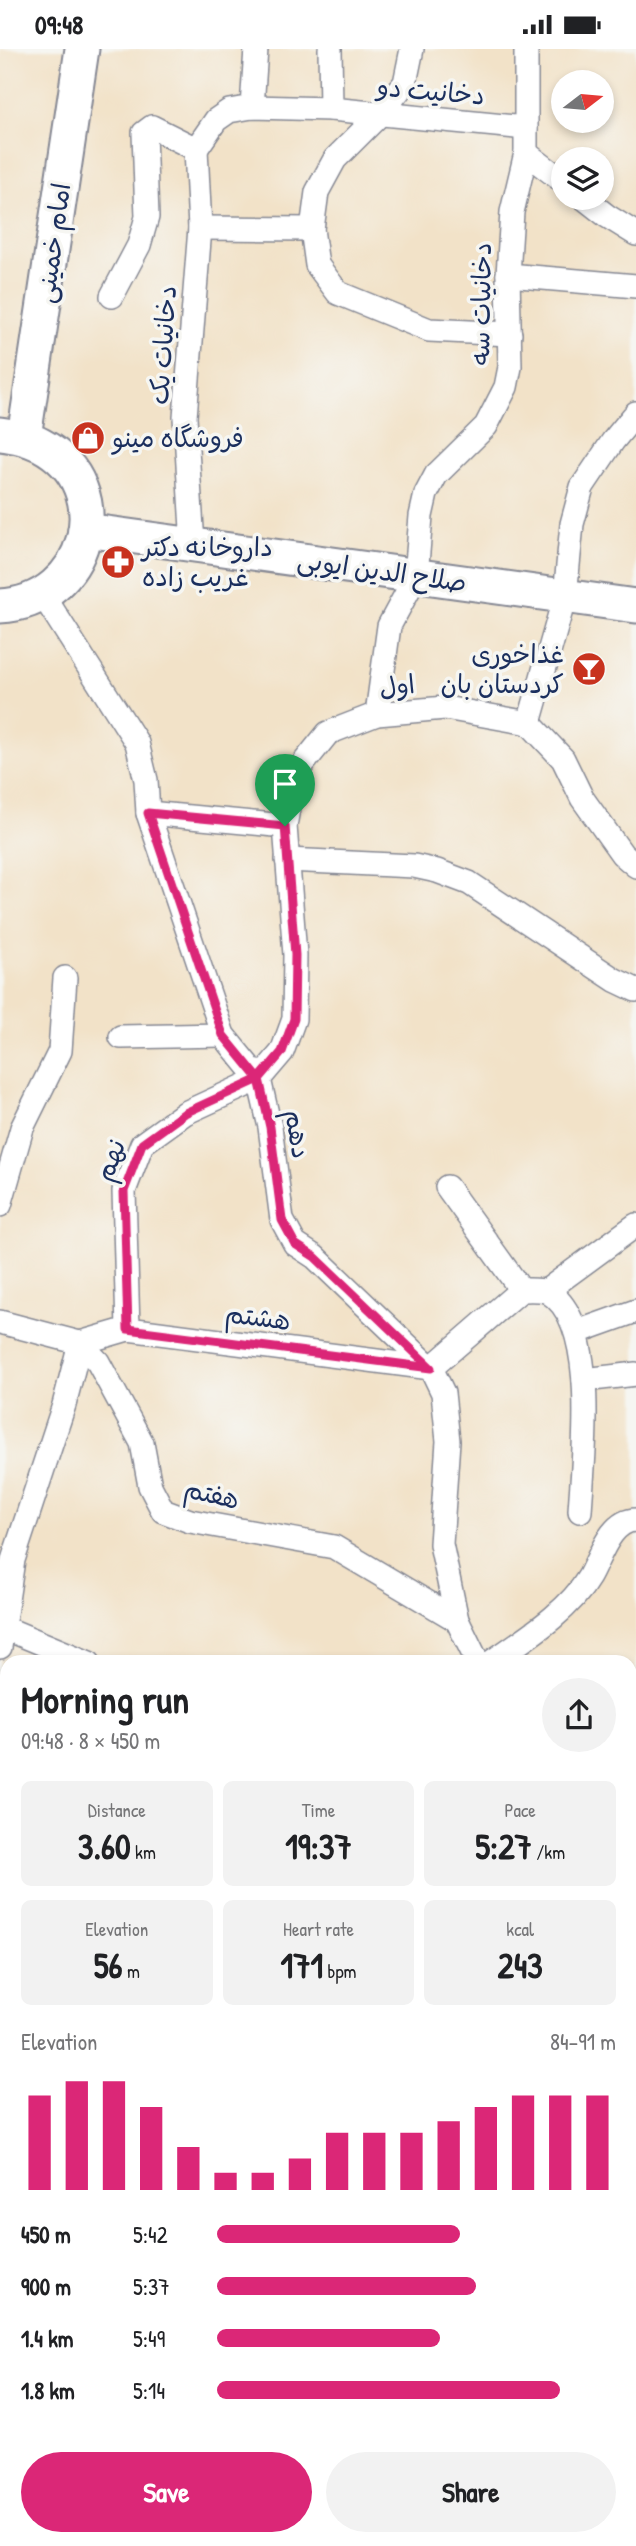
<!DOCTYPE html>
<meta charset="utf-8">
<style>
:root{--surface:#fff;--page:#f2f2f2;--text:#202124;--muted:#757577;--accent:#db2777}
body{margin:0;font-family:"Patrick Hand","Playpen Sans Arabic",sans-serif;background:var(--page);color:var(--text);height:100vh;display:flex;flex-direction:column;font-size:26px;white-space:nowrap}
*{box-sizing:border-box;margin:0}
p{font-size:23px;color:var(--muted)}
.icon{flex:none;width:38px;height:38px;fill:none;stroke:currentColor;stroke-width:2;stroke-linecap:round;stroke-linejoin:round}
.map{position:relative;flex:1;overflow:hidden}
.side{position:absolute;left:0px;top:1606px;width:637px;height:891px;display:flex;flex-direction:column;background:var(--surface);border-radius:21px 21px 0 0;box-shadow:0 4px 10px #0003}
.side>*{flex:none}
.needle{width:46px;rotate:74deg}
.buttons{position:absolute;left:551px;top:21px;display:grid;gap:14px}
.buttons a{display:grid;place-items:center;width:63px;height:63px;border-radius:50%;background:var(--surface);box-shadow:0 4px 10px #0003;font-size:35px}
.pin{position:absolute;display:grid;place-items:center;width:60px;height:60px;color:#fff;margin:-72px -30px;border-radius:50% 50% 50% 0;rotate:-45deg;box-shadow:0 0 7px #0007}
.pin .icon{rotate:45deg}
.round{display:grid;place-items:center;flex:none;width:74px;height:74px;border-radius:37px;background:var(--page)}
.headline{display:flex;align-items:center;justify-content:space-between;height:119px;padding:0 21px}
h1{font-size:38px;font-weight:700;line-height:52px}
.figures{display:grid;grid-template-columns:repeat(3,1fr);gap:10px;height:119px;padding:7px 21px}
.figures div{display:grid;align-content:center;border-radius:10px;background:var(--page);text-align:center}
.figures b{font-size:35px;font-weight:700}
.figures small{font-size:19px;font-weight:400}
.figures p{font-size:19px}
.chart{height:196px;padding:14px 21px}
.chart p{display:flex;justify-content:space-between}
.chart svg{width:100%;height:126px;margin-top:7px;stroke:var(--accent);stroke-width:6}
.cta{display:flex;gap:14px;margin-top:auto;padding:14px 21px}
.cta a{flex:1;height:80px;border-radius:42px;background:var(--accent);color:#fff;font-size:28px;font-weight:700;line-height:80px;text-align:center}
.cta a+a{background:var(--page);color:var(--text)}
ul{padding:0 21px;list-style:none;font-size:23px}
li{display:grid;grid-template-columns:112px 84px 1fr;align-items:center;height:52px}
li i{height:18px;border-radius:9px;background:var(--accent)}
.status{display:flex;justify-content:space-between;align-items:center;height:49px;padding:0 35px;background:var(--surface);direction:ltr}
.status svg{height:19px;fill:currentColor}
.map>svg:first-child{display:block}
</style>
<div class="status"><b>09:48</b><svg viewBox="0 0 49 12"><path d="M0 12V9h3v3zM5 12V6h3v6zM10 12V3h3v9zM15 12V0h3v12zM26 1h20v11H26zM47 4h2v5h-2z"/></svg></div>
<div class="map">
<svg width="636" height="2497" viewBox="0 0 636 2497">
<rect width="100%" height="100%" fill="#f6f6f2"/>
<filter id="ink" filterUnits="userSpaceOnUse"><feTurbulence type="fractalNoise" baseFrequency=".0143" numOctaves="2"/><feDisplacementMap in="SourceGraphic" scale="14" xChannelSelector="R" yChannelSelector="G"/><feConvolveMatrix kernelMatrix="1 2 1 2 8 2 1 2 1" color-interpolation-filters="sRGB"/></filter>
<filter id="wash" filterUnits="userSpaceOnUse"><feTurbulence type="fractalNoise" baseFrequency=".00686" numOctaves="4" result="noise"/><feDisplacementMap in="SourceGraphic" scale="28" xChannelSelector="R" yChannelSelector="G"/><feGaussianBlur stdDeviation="1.57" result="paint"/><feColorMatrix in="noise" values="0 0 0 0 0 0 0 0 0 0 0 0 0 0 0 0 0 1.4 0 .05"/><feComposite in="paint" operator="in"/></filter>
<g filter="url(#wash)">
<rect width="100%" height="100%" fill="#f2e2c8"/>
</g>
<g filter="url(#ink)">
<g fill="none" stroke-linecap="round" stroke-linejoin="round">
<g stroke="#868893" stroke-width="26">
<g id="street">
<polyline points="330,0 331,60"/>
<polyline points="412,0 405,34 379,66 335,110 317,143 312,180 317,216 338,244 429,281 510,285"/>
<polyline points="252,58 256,0"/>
<polyline points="196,100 216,71 229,62 252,58 331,60 526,79"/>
<polyline points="526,104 564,133"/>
<polyline points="584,149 607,167 636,185"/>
<polyline points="200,179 312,180"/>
<polyline points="508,226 636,237"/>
<polyline points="112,247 139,196 147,168 144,84 152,78 196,100"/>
<polyline points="193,496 185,368 200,179 196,100"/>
<polyline points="43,546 137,694 146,731 148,764 223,986 259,1030 270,1078 282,1171 295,1195 315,1208 431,1319 443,1344 448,1392 441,1495 457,1571 478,1614"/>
<polyline points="377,665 389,577 416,527 421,467 426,445 436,426 486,377 506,338 510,318 508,226 512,163 526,104 526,0"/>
<polyline points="529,674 565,547 572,475 582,438 613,392 636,364"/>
<polyline points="148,764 285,777"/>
<polyline points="287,811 414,817 437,822 469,834 615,931 636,941"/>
<polyline points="121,988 223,986"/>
<polyline points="447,1138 521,1241"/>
<polyline points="0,1156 22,1079 60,1002 65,929"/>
<polyline points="546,1242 636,1176"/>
<polyline points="0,1273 80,1294 98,1313 142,1394 150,1437 163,1462 190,1472 334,1498 457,1571"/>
<polyline points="128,1280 124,1142 142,1095 185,1064 259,1030 282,1003 294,970 295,906 285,777 294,726 328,684 377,665 445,659 529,674 563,710 582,749 622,805 636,817"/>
<polyline points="577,1283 636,1262"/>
<polyline points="584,1331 636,1325"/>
<polyline points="0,1577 89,1614"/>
<path d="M0 1598 13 1511 64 1356 80 1294 128 1280 431 1319 521 1241C529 1241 541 1240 548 1243 600 1273 583 1410 580 1462"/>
<path d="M490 1614C524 1590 568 1564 589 1528 600 1509 610 1471 636 1471"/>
<polyline points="0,1862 7,1865"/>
<polyline points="630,2156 636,2168"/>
<polyline points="0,2169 7,2170"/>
<polyline points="0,2210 7,2207"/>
<polyline points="630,2280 636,2274"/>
<polyline points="0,2351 7,2349"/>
<polyline points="301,2497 314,2490"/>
</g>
</g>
<g stroke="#868893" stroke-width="37">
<g id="secondary">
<path d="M0 385C15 387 28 389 41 396 120 438 88 553 0 557"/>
<polyline points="24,388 82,0"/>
<polyline points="85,481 636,557"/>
</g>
</g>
<use href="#street" stroke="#fff" stroke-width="23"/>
<use href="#secondary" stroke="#fff" stroke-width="33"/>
</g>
</g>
<g fill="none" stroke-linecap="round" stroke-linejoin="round" filter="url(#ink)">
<g stroke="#fff" stroke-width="14">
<polyline id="route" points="285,777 295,906 294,970 282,1003 259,1030 185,1064 142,1095 124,1142 128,1280 431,1319 315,1208 295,1195 282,1171 270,1078 259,1030 223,986 148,764 285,777"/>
</g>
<use href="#route" stroke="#db2777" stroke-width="9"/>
</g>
<defs>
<g id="shop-disc" transform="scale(1.75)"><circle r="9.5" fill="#c8321e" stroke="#f6f6f2"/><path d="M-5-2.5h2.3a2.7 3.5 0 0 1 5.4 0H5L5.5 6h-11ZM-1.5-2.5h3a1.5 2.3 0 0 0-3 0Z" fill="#fff"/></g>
<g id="pharmacy-disc" transform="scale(1.75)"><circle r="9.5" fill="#c8321e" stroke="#f6f6f2"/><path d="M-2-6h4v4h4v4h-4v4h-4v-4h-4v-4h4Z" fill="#fff"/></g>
<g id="bar-disc" transform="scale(1.75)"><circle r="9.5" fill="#c8321e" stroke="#f6f6f2"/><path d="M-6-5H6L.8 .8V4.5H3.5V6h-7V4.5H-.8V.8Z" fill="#fff"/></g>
</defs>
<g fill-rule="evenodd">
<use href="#shop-disc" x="88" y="389"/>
<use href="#pharmacy-disc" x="118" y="513"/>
<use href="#bar-disc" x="589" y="620"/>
</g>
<g text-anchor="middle" stroke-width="7" stroke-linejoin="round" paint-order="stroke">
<g font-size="26" fill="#1b2f5e" stroke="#f6f6f2">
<text transform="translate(431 42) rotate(5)" y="9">دخانیت دو</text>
<text transform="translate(53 194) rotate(-82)" y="9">امام خمینی</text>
<text transform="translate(481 255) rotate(-89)" y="9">دخانیات سه</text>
<text transform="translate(163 296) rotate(-86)" y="9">دخانیات یک</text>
<text transform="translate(382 522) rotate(8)" y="9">صلاح الدین ایوبی</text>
<text transform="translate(397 637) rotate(-7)" y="9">اول</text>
<text transform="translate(298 1085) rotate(81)" y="9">دهم</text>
<text transform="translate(110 1111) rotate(-69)" y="9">نهم</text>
<text transform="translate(258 1268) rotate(7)" y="9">هشتم</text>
<text transform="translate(212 1445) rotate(13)" y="9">هفتم</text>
</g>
<g font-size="26" fill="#1b2f5e" stroke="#f6f6f2" text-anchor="start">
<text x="112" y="398">فروشگاه مینو</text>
<text x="142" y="507">داروخانه دکتر<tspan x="142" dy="30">غریب زاده</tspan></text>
<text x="564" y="614" text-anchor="end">غذاخوری<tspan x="564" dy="30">کردستان بان</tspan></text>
</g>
</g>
</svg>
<div class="buttons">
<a><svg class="needle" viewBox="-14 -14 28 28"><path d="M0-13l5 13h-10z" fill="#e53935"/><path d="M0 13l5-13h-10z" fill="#757577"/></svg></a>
<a><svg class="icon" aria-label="layers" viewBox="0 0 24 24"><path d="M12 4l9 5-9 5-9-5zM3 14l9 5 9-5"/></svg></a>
</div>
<div class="pin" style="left:285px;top:777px;background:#1e9e55"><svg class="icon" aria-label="arrive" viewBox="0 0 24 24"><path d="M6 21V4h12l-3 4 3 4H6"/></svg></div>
<section class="side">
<div class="headline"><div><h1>Morning run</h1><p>09:48 · 8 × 450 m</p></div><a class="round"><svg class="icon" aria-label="share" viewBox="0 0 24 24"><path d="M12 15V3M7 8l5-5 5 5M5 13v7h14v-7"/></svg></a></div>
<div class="figures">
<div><p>Distance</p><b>3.60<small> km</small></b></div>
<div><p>Time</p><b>19:37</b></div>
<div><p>Pace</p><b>5:27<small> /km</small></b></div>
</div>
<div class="figures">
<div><p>Elevation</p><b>56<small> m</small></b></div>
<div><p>Heart rate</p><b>171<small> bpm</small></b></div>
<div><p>kcal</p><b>243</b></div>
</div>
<div class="chart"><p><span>Elevation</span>84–91 m</p>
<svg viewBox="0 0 160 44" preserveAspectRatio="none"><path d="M5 44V11M15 44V6M25 44V6M35 44V15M45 44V29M55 44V38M65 44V38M75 44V33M85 44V24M95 44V24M105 44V24M115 44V20M125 44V15M135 44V11M145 44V11M155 44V11"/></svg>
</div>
<ul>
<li><b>450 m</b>5:42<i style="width:61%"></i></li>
<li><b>900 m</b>5:37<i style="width:65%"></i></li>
<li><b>1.4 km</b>5:49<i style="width:56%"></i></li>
<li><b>1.8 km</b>5:14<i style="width:86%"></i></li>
</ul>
<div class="cta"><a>Save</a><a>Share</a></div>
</section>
</div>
